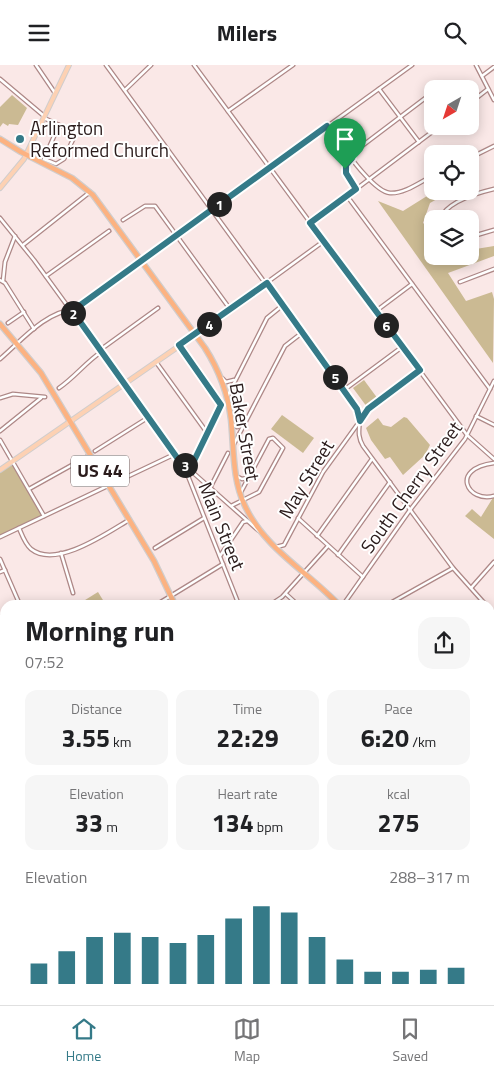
<!DOCTYPE html>
<meta charset="utf-8">
<style>
:root{--surface:#fff;--page:#f6f6f6;--text:#202124;--muted:#757577;--line:#e0e0e0;--accent:#357a88}
body{margin:0;font-family:"Titillium Web",sans-serif;background:var(--page);color:var(--text);height:100vh;display:flex;flex-direction:column;font-size:19px;white-space:nowrap}
*{box-sizing:border-box;margin:0}
p{font-size:16px;color:var(--muted)}
.icon{flex:none;width:28px;height:28px;fill:none;stroke:currentColor;stroke-width:2;stroke-linecap:round;stroke-linejoin:round}
.map{position:relative;flex:1;overflow:hidden}
.panel{position:absolute;left:0px;top:535px;width:495px;height:405px;display:flex;flex-direction:column;background:var(--surface);border-radius:15px 15px 0 0;box-shadow:0 2px 12px #0003}
.panel>*{flex:none}
.needle{width:32px;rotate:219deg}
.controls{position:absolute;left:424px;top:15px;display:grid;gap:10px}
.controls a{display:grid;place-items:center;width:55px;height:55px;border-radius:10px;background:var(--surface);box-shadow:0 2px 12px #0003;font-size:25px}
.pin{position:absolute;display:grid;place-items:center;width:42px;height:42px;color:#fff;margin:-51px -21px;border-radius:50% 50% 50% 0;rotate:-45deg;box-shadow:0 0 5px #0007}
.pin .icon{rotate:45deg}
.km{position:absolute;width:25px;height:25px;margin:-12px;border-radius:50%;background:#222;color:#fff;font-size:14px;line-height:25px;text-align:center}
.round{display:grid;place-items:center;flex:none;width:52px;height:52px;border-radius:15px;background:var(--page)}
.headline{display:flex;align-items:center;justify-content:space-between;height:85px;padding:0 25px}
h1{font-size:28px;font-weight:700;line-height:38px}
.stats{display:grid;grid-template-columns:repeat(3,1fr);gap:8px;height:85px;padding:5px 25px}
.stats div{display:grid;align-content:center;border-radius:12px;background:var(--page);text-align:center}
.stats b{font-size:25px;font-weight:700}
.stats small{font-size:14px;font-weight:400}
.stats p{font-size:14px}
.chart{height:140px;padding:10px 25px}
.chart p{display:flex;justify-content:space-between}
.chart svg{width:100%;height:90px;margin-top:5px;stroke:var(--accent);stroke-width:6}
header{display:flex;justify-content:space-between;align-items:center;height:65px;padding:0 25px;background:var(--surface);font-size:22px;font-weight:700}
.menu{display:flex;justify-content:space-around;align-items:center;height:70px;border-top:1px solid var(--line);background:var(--surface);font-size:14px;color:var(--muted)}
.menu a{display:grid;justify-items:center;gap:2px}
.menu .current{color:var(--accent)}
.map>svg:first-child{display:block}
</style>
<header><svg class="icon" aria-label="menu" viewBox="0 0 24 24"><path d="M4 6h16M4 12h16M4 18h16"/></svg>Milers<svg class="icon" aria-label="search" viewBox="0 0 24 24"><circle cx="10" cy="10" r="6"/><path d="M15 15l6 6"/></svg></header>
<div class="map">
<svg width="494" height="940" viewBox="0 0 494 940">
<rect width="100%" height="100%" fill="#fae8e7"/>
<g fill="#cbba93">
<polygon points="12,30 27,43 18,60 9,59 8,61 3,58 0,62 0,42"/>
<polygon points="435,126 451,126 430,138 423,158 428,162 432,161 431,178 432,191 470,191 470,185 494,181 494,191 448,208 466,236 492,227 494,234 493,298 378,136 403,146"/>
<polygon points="364,315 378,334 367,342 353,323"/>
<polygon points="282,350 314,373 303,388 271,364"/>
<polygon points="404,352 407,353 430,380 425,390 403,410 390,392 385,394 371,375 366,363 378,353 383,360 391,362"/>
<polygon points="14,397 44,451 0,472 0,405"/>
<polygon points="494,431 494,474 465,451 472,444 481,452"/>
<polygon points="98,527 106,540 77,540"/>
<polygon points="0,909 5,914 5,935 0,939"/>
</g>
<g fill="none" stroke-linecap="round" stroke-linejoin="round">
<g stroke="#b192c2" stroke-width="4.5">
<polyline points="0,592 5,592"/>
<polyline points="235,935 242,937 252,935"/>
<polyline points="161,940 166,935"/>
</g>
<g stroke="#ae8887" stroke-width="5">
<g id="minor">
<polyline points="36,0 55,28"/>
<path d="M106 0 357 344C364 357 354 366 363 381L453 503 486 540"/>
<polyline points="194,0 467,370 494,394"/>
<polyline points="476,0 494,35"/>
<polyline points="482,11 494,2"/>
<polyline points="0,14 44,51"/>
<polyline points="379,24 419,77"/>
<polyline points="125,25 151,0"/>
<polyline points="470,38 488,24"/>
<polyline points="228,46 293,0"/>
<polyline points="44,53 76,68 78,62"/>
<polyline points="59,60 44,94 56,99 64,94 76,68"/>
<path d="M327 61C339 76 372 127 390 128 404 129 420 117 432 111"/>
<polyline points="350,90 432,28"/>
<polyline points="470,93 494,81"/>
<polyline points="352,94 346,100 346,108 356,124"/>
<polyline points="347,131 490,324"/>
<polyline points="0,153 34,195 179,394 188,411 239,540"/>
<path d="M440 154C447 137 477 128 494 124"/>
<polyline points="123,155 145,141 155,141 230,244"/>
<polyline points="311,158 440,61"/>
<polyline points="470,172 494,165"/>
<polyline points="23,180 90,127"/>
<polyline points="46,211 109,166"/>
<polyline points="0,215 5,218 34,264"/>
<polyline points="3,216 5,197 15,171"/>
<polyline points="460,217 494,204"/>
<polyline points="376,246 412,219"/>
<polyline points="8,258 24,247"/>
<polyline points="196,269 324,176"/>
<polyline points="180,281 221,340 188,409"/>
<polyline points="100,285 158,243"/>
<path d="M0 294C22 275 45 247 75 244L412 0"/>
<polyline points="156,297 208,369"/>
<polyline points="222,313 226,317 234,315"/>
<path d="M59 323C75 312 85 298 101 287"/>
<polyline points="344,325 402,282"/>
<polyline points="227,332 267,253 283,240"/>
<polyline points="0,333 13,329 45,332"/>
<polyline points="476,351 494,360"/>
<polyline points="361,353 368,344 420,305"/>
<polyline points="232,359 237,362 243,360"/>
<polyline points="0,366 41,333"/>
<polyline points="0,375 44,451"/>
<polyline points="234,379 285,281 303,267"/>
<polyline points="95,386 149,352"/>
<polyline points="181,397 259,466"/>
<path d="M494 398C449 404 468 438 494 431"/>
<polyline points="236,411 242,414 247,413"/>
<polyline points="210,423 228,388"/>
<polyline points="29,424 90,390"/>
<polyline points="231,441 259,427 283,383 273,373 269,374 241,427"/>
<polyline points="298,453 363,512"/>
<path d="M19 463C22 470 25 479 31 484 56 504 107 468 129 455"/>
<polyline points="317,471 372,394"/>
<polyline points="0,472 175,389"/>
<polyline points="276,482 284,480 323,407 357,360"/>
<polyline points="155,483 204,453"/>
<polyline points="61,488 73,528"/>
<polyline points="338,490 390,417"/>
<polyline points="220,491 243,457 247,456"/>
<polyline points="0,494 20,540"/>
<polyline points="0,507 5,505"/>
<polyline points="471,523 494,497"/>
<polyline points="286,529 298,540"/>
<polyline points="156,540 223,499"/>
<polyline points="270,540 282,532 328,481"/>
<polyline points="343,540 410,445 465,374 494,316"/>
<polyline points="387,540 453,503"/>
<polyline points="490,544 494,548"/>
<polyline points="0,552 5,550"/>
<polyline points="0,573 5,577"/>
<polyline points="490,587 494,585"/>
<polyline points="0,653 5,665"/>
<polyline points="490,665 494,648"/>
<polyline points="490,693 494,699"/>
<polyline points="0,777 5,776"/>
<polyline points="490,782 494,780"/>
<polyline points="0,799 5,811"/>
<polyline points="490,906 494,903"/>
<polyline points="145,935 149,940"/>
<polyline points="277,935 282,940"/>
<polyline points="442,935 445,940"/>
<polyline points="38,940 43,935"/>
<polyline points="120,940 126,935"/>
<polyline points="324,940 330,935"/>
<polyline points="440,940 447,935"/>
</g>
</g>
<g stroke="#d0cdcd" stroke-width="6">
<g id="major">
<polyline points="0,123 24,94 69,0"/>
<polyline points="0,405 195,270"/>
</g>
</g>
<g stroke="#d0cdcd" stroke-width="7">
<g id="highway">
<path d="M0 74 21 87 72 113 93 130 205 283C219 305 228 329 231 354 234 383 232 414 245 441 264 483 308 507 339 540"/>
<polyline points="0,259 41,308 154,496 175,540"/>
<polyline points="490,823 494,830"/>
<polyline points="372,935 374,940"/>
</g>
</g>
<use href="#minor" stroke="#fff" stroke-width="2.5"/>
<use href="#major" stroke="#fdd1b3" stroke-width="4"/>
<use href="#highway" stroke="#fcb281" stroke-width="4.5"/>
</g>
<g fill="none" stroke-linecap="round" stroke-linejoin="round">
<g stroke="#fff" stroke-width="10">
<polygon id="route" points="327,61 352,93 346,100 346,108 356,124 310,158 420,305 368,344 360,356 357,344 267,218 179,280 221,340 190,404 178,394 71,244 75,244"/>
</g>
<use href="#route" stroke="#357a88" stroke-width="6"/>
</g>
<circle fill="#357a88" stroke="#fff" stroke-width="2" cx="20" cy="74" r="5"/>
<g text-anchor="middle" stroke-width="4" stroke-linejoin="round" paint-order="stroke">
<rect fill="#fff" stroke="#6b6060" stroke-width="1" x="71" y="390.5" width="58" height="31" rx="4"/>
<g font-size="18" font-weight="bold" fill="#2b1c1c">
<text x="100" y="412">US 44</text>
</g>
<g font-size="19" fill="#2b1c1c" stroke="#fff" text-anchor="start">
<text x="30" y="70">Arlington<tspan x="30" dy="22">Reformed Church</tspan></text>
</g>
<g font-size="19" fill="#2b1c1c" stroke="#fff">
<text transform="translate(245 367) rotate(80)" y="7">Baker Street</text>
<text transform="translate(306 414) rotate(-59)" y="7">May Street</text>
<text transform="translate(411 422) rotate(-54)" y="7">South Cherry Street</text>
<text transform="translate(222 461) rotate(68)" y="7">Main Street</text>
</g>
</g>
</svg>
<div class="controls">
<a><svg class="needle" viewBox="-14 -14 28 28"><path d="M0-13l5 13h-10z" fill="#e53935"/><path d="M0 13l5-13h-10z" fill="#757577"/></svg></a>
<a><svg class="icon" aria-label="locate" viewBox="0 0 24 24"><circle cx="12" cy="12" r="6"/><path d="M12 2v4M12 18v4M2 12h4M18 12h4"/></svg></a>
<a><svg class="icon" aria-label="layers" viewBox="0 0 24 24"><path d="M12 4l9 5-9 5-9-5zM3 14l9 5 9-5"/></svg></a>
</div>
<div class="pin" style="left:345px;top:104px;background:#1e9e55"><svg class="icon" aria-label="arrive" viewBox="0 0 24 24"><path d="M6 21V4h12l-3 4 3 4H6"/></svg></div>
<b class="km" style="left:219px;top:139px">1</b>
<b class="km" style="left:73px;top:248px">2</b>
<b class="km" style="left:185px;top:400px">3</b>
<b class="km" style="left:209px;top:259px">4</b>
<b class="km" style="left:335px;top:312px">5</b>
<b class="km" style="left:386px;top:260px">6</b>
<section class="panel">
<div class="headline"><div><h1>Morning run</h1><p>07:52</p></div><a class="round"><svg class="icon" aria-label="share" viewBox="0 0 24 24"><path d="M12 15V3M7 8l5-5 5 5M5 13v7h14v-7"/></svg></a></div>
<div class="stats">
<div><p>Distance</p><b>3.55<small> km</small></b></div>
<div><p>Time</p><b>22:29</b></div>
<div><p>Pace</p><b>6:20<small> /km</small></b></div>
</div>
<div class="stats">
<div><p>Elevation</p><b>33<small> m</small></b></div>
<div><p>Heart rate</p><b>134<small> bpm</small></b></div>
<div><p>kcal</p><b>275</b></div>
</div>
<div class="chart"><p><span>Elevation</span>288–317 m</p>
<svg viewBox="0 0 160 44" preserveAspectRatio="none"><path d="M5 44V34M15 44V28M25 44V21M35 44V19M45 44V21M55 44V24M65 44V20M75 44V12M85 44V6M95 44V9M105 44V21M115 44V32M125 44V38M135 44V38M145 44V37M155 44V36"/></svg>
</div>
</section>
</div>
<nav class="menu">
<a class="current"><svg class="icon" aria-label="home" viewBox="0 0 24 24"><path d="M3 11l9-7 9 7M6 9v11h12V9"/></svg>Home</a>
<a><svg class="icon" aria-label="map" viewBox="0 0 24 24"><path d="M3 6l6-2 6 2 6-2v14l-6 2-6-2-6 2zM9 4v14M15 6v14"/></svg>Map</a>
<a><svg class="icon" aria-label="saved" viewBox="0 0 24 24"><path d="M7 4h10v16l-5-4-5 4z"/></svg>Saved</a>
</nav>
